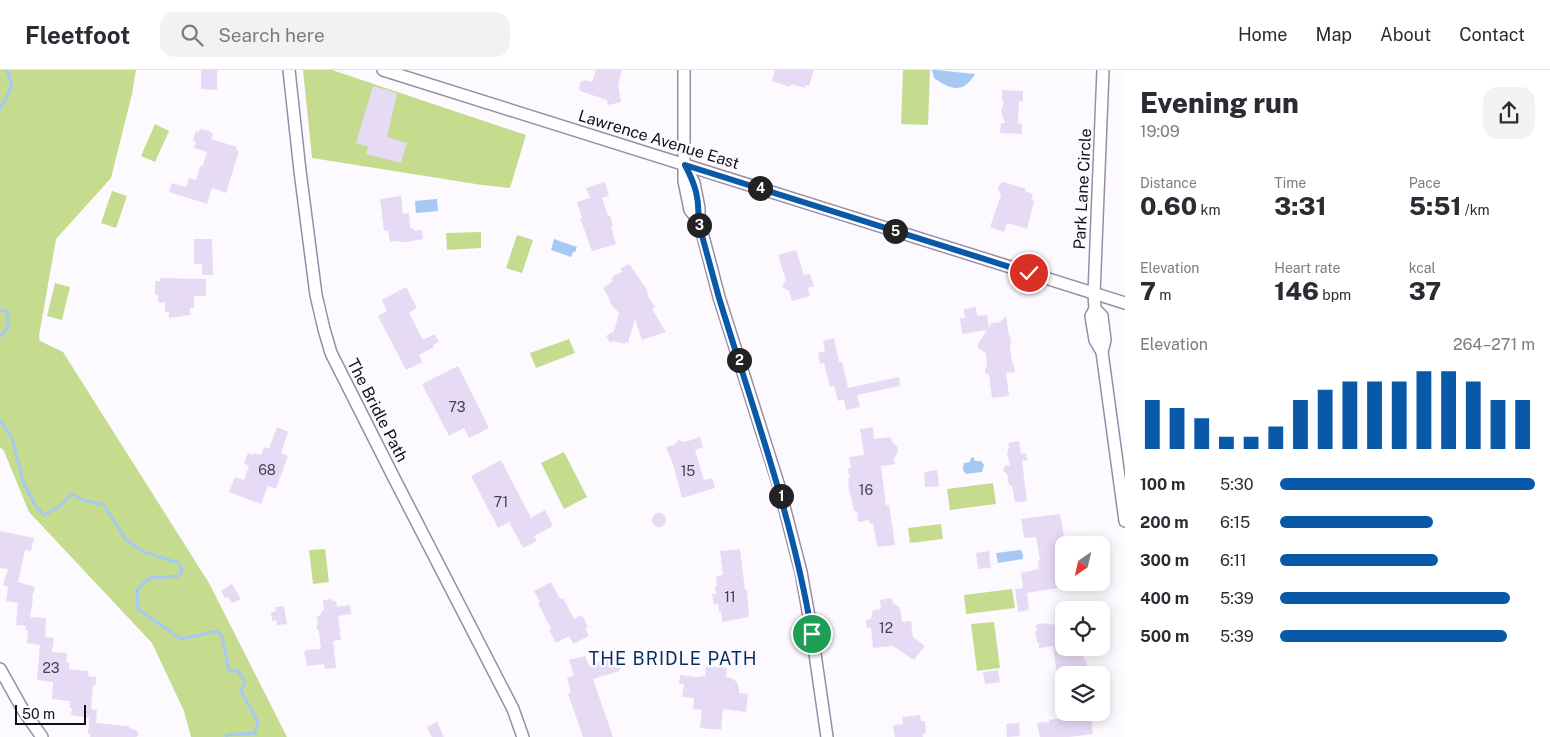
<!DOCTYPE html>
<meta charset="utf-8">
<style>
:root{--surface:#fff;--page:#f2f2f3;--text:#2b2b33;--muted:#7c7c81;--line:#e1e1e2;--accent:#0959a8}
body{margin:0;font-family:"Public Sans",sans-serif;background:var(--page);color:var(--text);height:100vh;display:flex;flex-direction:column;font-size:19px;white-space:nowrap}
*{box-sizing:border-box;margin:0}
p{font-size:16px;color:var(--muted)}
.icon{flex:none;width:28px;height:28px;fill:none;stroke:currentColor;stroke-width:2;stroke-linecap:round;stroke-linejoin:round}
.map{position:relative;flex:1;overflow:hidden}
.drawer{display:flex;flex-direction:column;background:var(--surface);width:425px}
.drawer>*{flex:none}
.needle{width:32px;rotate:214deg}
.controls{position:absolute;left:1055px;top:466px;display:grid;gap:10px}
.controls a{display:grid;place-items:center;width:55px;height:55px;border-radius:10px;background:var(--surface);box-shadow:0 2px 12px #0003;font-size:25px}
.scale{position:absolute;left:15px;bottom:12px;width:71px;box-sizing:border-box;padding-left:5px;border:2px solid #120e17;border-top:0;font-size:14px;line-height:18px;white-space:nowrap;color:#120e17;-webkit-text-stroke:4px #fcfaff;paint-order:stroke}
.pin{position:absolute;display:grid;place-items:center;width:42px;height:42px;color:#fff;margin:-21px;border:2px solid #fff;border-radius:50%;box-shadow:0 1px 5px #0007}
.km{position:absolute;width:25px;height:25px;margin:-12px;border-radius:50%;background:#222;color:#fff;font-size:14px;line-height:25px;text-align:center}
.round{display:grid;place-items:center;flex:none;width:52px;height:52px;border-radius:15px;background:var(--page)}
.headline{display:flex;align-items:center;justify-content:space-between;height:85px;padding:0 15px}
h1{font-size:28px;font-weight:800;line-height:38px}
.stats{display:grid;grid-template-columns:repeat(3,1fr);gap:8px;height:85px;padding:5px 15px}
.stats div{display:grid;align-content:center}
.stats b{font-size:25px;font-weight:800}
.stats small{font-size:14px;font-weight:400}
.stats p{font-size:14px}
.chart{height:140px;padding:10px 15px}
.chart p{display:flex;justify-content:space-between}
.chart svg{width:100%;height:90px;margin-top:5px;stroke:var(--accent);stroke-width:6}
ul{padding:0 15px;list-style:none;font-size:16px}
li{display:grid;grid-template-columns:80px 60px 1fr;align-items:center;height:38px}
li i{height:12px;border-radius:6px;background:var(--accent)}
header{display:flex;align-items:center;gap:30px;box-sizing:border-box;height:70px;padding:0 25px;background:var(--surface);border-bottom:1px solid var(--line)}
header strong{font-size:24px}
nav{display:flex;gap:28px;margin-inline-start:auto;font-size:18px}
.search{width:350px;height:45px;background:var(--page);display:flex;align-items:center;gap:12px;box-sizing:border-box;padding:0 18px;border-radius:15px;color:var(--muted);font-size:19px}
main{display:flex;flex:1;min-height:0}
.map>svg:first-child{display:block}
</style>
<header>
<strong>Fleetfoot</strong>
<div class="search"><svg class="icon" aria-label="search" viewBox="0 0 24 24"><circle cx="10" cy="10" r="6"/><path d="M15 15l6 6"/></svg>Search here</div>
<nav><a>Home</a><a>Map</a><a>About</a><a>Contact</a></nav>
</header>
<main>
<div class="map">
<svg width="1125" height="667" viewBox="0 0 1125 667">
<rect width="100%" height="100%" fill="#fcfaff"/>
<g fill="#c5dc8e">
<polygon points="0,0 136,0 132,24 111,108 56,169 39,266 40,271 63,282 209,513 287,667 191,667 184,641 152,573 29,442 4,381 0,377"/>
<polygon points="303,0 332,0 526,65 510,118 482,115 312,88"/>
<polygon points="903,0 930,0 928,55 901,54"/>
<polygon points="155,54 169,61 155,92 141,86"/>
<polygon points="112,121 127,126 116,158 101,153"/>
<polygon points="481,162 481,178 447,180 446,163"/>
<polygon points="517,165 533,170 522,203 506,198"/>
<polygon points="55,213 70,217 62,250 47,246"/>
<polygon points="569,269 575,283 536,298 530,283"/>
<polygon points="564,382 587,427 564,439 541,393"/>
<polygon points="993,413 996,434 950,440 947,419"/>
<polygon points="941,454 943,469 910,473 908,458"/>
<polygon points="325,479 329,512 313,514 309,480"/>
<polygon points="1012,519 1015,538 966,544 964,525"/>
<polygon points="994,552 1000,598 977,601 971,554"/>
</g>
<g fill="#a6c9f4">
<path d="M932 0H936L975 4C963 24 951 20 934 8Z"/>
<polygon points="437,129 438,141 416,143 415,131"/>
<polygon points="554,169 577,177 575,182 573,182 571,187 551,180"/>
<path d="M973 387 975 391H981L984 395 982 402 966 404C961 399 963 399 964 393L970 392 971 388Z"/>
<polygon points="1021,480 1023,485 1023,489 998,493 996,483"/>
</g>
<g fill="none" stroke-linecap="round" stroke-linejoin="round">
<g stroke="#a6c9f4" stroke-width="3">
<polyline points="0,39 12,16 7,0"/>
<path d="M0 240 7 241C9 251 10 260 0 266"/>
<polyline points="0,350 12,368 23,411 35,435 44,445 60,436 72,424 82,430 104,435 126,470 144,482 179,493 182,500 179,506 149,508 137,520 138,539 181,569 217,561 222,566 229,601 238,601 245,612 241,621 258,652 255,663 227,665 226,667"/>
</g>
</g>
<g fill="#e7daf5">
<polygon points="201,0 217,0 217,20 201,19"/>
<polygon points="596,0 622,0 618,15 621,32 608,35 607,30 580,21 579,17 581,12 585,10 592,12"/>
<polygon points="775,0 814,0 809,16 805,15 805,18 791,14 790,17 772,11"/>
<polygon points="373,16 397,23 387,67 407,73 401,93 366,84 368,77 356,73"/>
<polygon points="1002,20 1023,21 1023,32 1019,31 1018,53 1022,54 1022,64 1000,63 1001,53 1005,53 1001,42 1004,31 1002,31"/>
<polygon points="200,59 210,61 210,62 213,63 211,69 237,77 236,80 239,81 226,123 212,118 207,134 169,122 172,113 186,117 189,108 196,110 200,96 202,97 207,82 194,78 196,72 193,71 196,61 199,62"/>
<polygon points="605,112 609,126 602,128 608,146 610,145 613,156 611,157 616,174 592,181 580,148 582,148 577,132 590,128 586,118"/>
<polygon points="1004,112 1026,119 1025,121 1033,124 1031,130 1034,131 1027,159 1007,153 1004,162 990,157 1001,125 998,119 1000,114"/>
<polygon points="401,126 403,144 409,143 410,158 413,158 414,161 422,160 423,169 407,172 399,172 399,171 390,172 388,160 384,161 380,129"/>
<polygon points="194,169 212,169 213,205 202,205 202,194 194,194"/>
<polygon points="796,180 804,205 810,204 814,216 808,218 810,226 792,231 789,221 782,217 786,210 778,185"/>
<polygon points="629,194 646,218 648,224 647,225 655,237 652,239 666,262 642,270 635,249 628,273 625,272 625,274 613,271 610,273 606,266 614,261 619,243 611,234 609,228 603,218 612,212 613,206 622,202 620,199"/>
<polygon points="161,208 206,209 206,226 194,226 194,238 190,238 190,245 169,248 169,242 165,242 165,232 158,233 158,225 155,225 155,211 160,211"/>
<polygon points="406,217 417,238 409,243 423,270 435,264 439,272 433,275 434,277 419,285 422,292 406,300 378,246 387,241 382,230"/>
<polygon points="976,237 977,246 987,245 989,258 991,253 1000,252 1006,246 1009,266 1010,266 1011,274 1010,278 1012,293 1013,293 1015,302 1006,303 1009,326 992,328 989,305 985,303 985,299 987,295 986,283 978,278 978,274 987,260 962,264 960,248 965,248 964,239"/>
<polygon points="834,268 839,292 842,291 848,318 899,307 900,316 857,325 860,337 846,340 844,329 838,331 834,316 830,317 824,293 820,294 818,283 825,281 823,271"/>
<polygon points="458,296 489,358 469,368 464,358 449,366 422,314"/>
<polygon points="277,357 288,362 281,383 288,386 276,419 268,416 261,434 229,422 235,407 244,410 249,396 244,394 248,383 253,385 254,383 261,385 264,377 269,379"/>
<polygon points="873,357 874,369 891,367 892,372 897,376 898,381 894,389 895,394 881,396 886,435 889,435 895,475 877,477 873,453 870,454 869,450 858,452 857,441 854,441 848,415 849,414 848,408 850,408 848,399 851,398 849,387 864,385 860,359"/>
<polygon points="700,367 703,377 695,380 704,410 712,408 715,418 682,428 673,394 666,377 674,375 678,370 685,372"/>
<polygon points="1019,371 1021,384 1025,383 1028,390 1022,391 1027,431 1015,432 1012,416 1009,415 1007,404 1004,402 1003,399 1005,396 1010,395 1007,383 1009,378 1008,373"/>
<polygon points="501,390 531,448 545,440 553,456 534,466 537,471 523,478 509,452 498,458 471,406"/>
<polygon points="937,400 939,416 925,417 924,402"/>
<circle cx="659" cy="450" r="7"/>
<polygon points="1060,444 1060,448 1061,448 1065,475 1064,475 1064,517 1027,523 1029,540 1018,542 1015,519 1023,518 1021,503 1039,499 1038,491 1040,490 1036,467 1024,468 1021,449"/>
<polygon points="0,461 34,468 31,481 25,480 18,512 35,517 32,528 33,528 30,547 46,548 45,567 54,568 52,582 67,583 66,592 69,592 69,599 89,601 88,606 96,607 96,615 93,615 91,639 97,640 96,653 128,656 131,659 136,660 139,664 136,667 90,667 91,664 88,664 89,648 71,645 72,638 70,638 70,631 52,629 53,612 37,610 40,575 27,573 28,560 25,560 26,556 16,555 18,533 6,531 8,517 3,515 8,499 0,498"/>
<polygon points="740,479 745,520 747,520 749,547 722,552 721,541 719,542 718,534 714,535 712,524 716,524 715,517 717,516 716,506 723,505 720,481"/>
<polygon points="989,481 991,498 978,499 976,483"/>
<polygon points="551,512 560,529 563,528 574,549 582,545 588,557 585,558 589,566 573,574 569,566 556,573 549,560 551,559 538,533 540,532 534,521"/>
<polygon points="232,514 241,529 232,533 228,527 225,528 221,521"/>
<polygon points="892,528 893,533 900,538 902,552 911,551 913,567 925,576 914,590 893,576 873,578 871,558 867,558 866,550 871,549 873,540 881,539 880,530"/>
<polygon points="332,529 333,532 336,531 337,537 350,535 351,544 338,546 341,570 333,571 336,598 325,599 324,594 307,596 306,588 304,584 305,581 308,580 321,579 319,562 316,557 318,554 317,546 319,546 324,539 323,530"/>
<polygon points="284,536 287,554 277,555 276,550 272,551 271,542 276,541 275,537"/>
<polygon points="1064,542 1064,578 1082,578 1084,590 1086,590 1088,599 1085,600 1086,605 1057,605 1053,576 1039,578 1039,573 1037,573 1035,561 1037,561 1036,555 1043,553 1056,555 1054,543"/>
<polygon points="585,586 589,596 614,587 620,590 622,595 619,601 593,609 613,667 583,667 568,624 571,622 567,608 574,606 569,590"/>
<polygon points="706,596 727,598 726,607 731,608 737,612 739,617 739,623 748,624 746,642 723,639 721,660 700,658 702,640 693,639 694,628 682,627 684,614 679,614 680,605 697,607 705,606"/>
<polygon points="998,600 1000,612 985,614 983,602"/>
<polygon points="1091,644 1093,664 1069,667 1040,667 1037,653 1049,652 1049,650"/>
<polygon points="920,645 921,651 925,651 926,663 923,664 923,667 895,667 893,655 903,654 902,647"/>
<polygon points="437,652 444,667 432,667 428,660 427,657"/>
<polygon points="1019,653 1020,666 1007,667 1006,654"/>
</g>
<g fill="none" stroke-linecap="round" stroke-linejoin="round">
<g stroke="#998da5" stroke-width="14">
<g id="minor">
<polyline points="289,0 300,101 316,225 324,259 331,283 394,408 513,639 523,667"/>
<polyline points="383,0 1125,233"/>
<polyline points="684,0 684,111 690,140 699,151"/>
<polyline points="1103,0 1094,224 1095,239 1102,246 1105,270 1102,282 1125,451"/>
<polyline points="685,95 694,113 699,138 699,151 719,227 778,413 801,502 812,563 827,667"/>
<polyline points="1095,239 1091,246 1095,270 1102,282"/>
<polyline points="0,599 23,640 42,667"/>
</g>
</g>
<use href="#minor" stroke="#fff" stroke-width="11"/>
</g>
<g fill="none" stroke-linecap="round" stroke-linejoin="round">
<g stroke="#fff" stroke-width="10">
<path id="route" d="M812 564C793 449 753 339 719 228 712 203 705 177 698 151 700 129 695 114 685 95L1029 203"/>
</g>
<use href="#route" stroke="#0959a8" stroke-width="6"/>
</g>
<g text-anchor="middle" stroke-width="5" stroke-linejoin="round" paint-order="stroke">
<g font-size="14" fill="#47414e">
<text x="457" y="342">73</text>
<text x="267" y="405">68</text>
<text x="688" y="406">15</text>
<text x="866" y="425">16</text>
<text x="501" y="437">71</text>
<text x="730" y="532">11</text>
<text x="886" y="563">12</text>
<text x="51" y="603">23</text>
</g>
<g font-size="16" fill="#120e17" stroke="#fcfaff">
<text transform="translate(659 69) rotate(17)" y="6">Lawrence Avenue East</text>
<text transform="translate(1082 119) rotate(-87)" y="6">Park Lane Circle</text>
<text transform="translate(378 340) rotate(63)" y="6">The Bridle Path</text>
</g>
<g font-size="18" letter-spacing="1" fill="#002d5e" stroke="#fcfaff">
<text x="673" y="595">THE BRIDLE PATH</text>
</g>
</g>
</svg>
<div class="controls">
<a><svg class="needle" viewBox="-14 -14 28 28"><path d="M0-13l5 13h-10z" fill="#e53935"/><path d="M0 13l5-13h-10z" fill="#7c7c81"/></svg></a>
<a><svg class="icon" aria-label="locate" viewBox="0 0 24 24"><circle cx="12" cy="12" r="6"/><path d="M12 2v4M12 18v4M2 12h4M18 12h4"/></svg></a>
<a><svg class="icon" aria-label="layers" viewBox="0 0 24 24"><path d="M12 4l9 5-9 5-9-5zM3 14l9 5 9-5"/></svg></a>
</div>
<div class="scale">50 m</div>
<div class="pin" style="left:812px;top:564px;background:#1e9e55"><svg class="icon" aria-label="arrive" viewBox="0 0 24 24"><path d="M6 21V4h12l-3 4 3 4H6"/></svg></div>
<div class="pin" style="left:1029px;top:203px;background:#d93025"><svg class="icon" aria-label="check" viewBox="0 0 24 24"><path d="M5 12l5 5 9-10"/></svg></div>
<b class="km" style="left:781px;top:426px">1</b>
<b class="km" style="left:739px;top:290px">2</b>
<b class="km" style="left:699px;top:155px">3</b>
<b class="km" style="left:760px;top:118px">4</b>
<b class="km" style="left:895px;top:161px">5</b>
</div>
<section class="drawer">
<div class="headline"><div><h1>Evening run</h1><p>19:09</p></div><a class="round"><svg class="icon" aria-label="share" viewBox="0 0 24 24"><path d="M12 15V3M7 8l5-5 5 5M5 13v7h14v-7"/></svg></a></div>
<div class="stats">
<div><p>Distance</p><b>0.60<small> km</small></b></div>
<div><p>Time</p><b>3:31</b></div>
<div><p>Pace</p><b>5:51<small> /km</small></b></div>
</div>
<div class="stats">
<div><p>Elevation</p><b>7<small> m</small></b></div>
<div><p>Heart rate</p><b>146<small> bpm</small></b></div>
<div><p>kcal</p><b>37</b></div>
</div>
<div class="chart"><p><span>Elevation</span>264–271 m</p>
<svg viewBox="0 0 160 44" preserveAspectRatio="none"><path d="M5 44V20M15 44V24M25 44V29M35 44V38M45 44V38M55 44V33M65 44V20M75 44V15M85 44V11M95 44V11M105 44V11M115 44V6M125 44V6M135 44V11M145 44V20M155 44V20"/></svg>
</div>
<ul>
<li><b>100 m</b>5:30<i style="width:100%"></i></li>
<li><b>200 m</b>6:15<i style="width:60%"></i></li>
<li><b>300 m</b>6:11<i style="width:62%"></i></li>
<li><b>400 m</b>5:39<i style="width:90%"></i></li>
<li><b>500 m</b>5:39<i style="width:89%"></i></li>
</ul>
</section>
</main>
